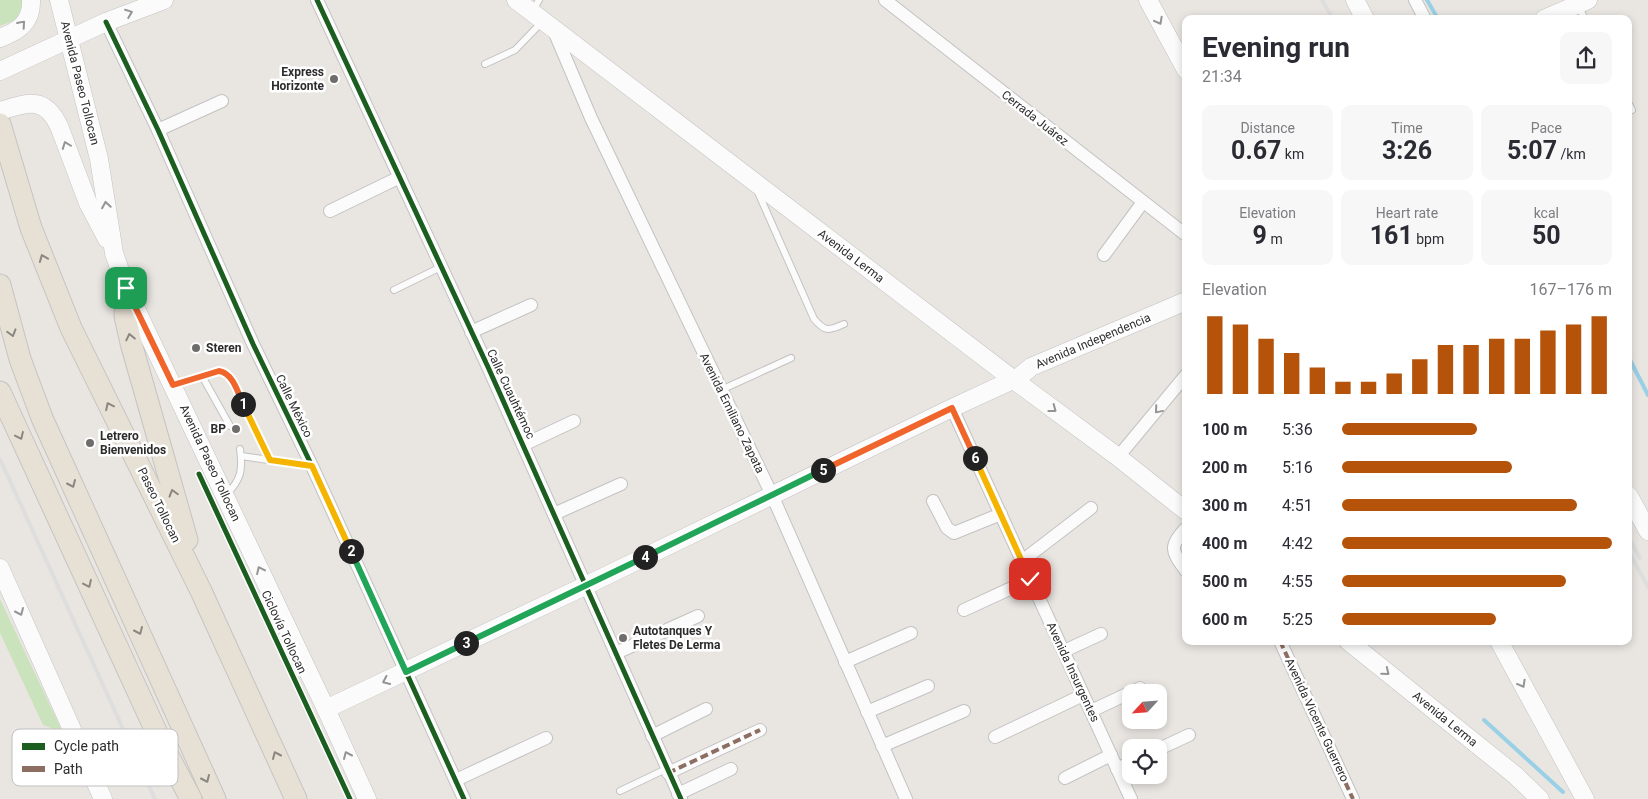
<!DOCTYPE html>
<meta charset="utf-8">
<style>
:root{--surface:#fff;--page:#f7f7f7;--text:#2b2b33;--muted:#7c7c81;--accent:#b45309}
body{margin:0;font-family:Roboto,sans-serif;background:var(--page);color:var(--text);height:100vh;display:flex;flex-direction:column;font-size:19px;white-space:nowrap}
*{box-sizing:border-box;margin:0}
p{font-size:16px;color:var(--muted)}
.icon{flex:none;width:28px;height:28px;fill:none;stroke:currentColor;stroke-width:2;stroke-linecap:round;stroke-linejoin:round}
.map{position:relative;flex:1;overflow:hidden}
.drawer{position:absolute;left:1182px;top:15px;width:450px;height:630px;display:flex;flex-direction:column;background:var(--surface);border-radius:10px;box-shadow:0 2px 8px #0003}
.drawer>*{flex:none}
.needle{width:32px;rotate:244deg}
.controls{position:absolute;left:1122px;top:684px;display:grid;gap:10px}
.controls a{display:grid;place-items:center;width:45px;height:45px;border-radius:10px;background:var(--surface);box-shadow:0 2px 8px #0003;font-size:25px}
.pin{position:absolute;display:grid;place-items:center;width:42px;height:42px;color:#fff;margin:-21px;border-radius:10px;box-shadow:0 2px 8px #0006}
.km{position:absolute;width:25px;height:25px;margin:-12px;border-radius:50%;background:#222;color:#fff;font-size:14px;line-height:25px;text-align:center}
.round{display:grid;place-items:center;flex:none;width:52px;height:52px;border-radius:10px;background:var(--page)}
.summary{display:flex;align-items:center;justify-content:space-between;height:85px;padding:0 20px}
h1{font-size:28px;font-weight:700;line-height:38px}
.figures{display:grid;grid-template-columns:repeat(3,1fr);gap:8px;height:85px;padding:5px 20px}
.figures div{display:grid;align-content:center;border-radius:10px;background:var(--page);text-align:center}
.figures b{font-size:25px;font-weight:700}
.figures small{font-size:14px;font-weight:400}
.figures p{font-size:14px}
.chart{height:140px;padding:10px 20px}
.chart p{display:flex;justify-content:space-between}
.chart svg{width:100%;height:90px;margin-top:5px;stroke:var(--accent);stroke-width:6}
ul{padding:0 20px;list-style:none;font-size:16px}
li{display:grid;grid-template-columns:80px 60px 1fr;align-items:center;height:38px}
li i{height:12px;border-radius:6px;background:var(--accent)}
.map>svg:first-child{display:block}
</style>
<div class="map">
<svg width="1648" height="799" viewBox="0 0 1648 799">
<rect width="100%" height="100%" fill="#e9e6e2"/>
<g fill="#cbe3bd">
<polygon points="0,0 25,0 16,20 0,26"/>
<polygon points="0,599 78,765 42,750 51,728 43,725 0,633"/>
</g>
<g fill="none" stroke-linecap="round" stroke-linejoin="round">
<g stroke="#9ad0e6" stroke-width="4">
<polyline points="1427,0 1438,19"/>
<polyline points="1629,358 1648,395"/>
<polyline points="1484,720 1563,792"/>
</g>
<g stroke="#c3c2c2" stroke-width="8">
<g id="service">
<polyline points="1578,6 1585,19"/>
<polyline points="532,12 539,0"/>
<polyline points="485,64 515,50 542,22"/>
<polyline points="1629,104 1632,110"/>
<path d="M757 190 814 319C826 333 829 330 844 324"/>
<polyline points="394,290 441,267"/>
<polyline points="202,376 219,371 229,375 270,460"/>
<polyline points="174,385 202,376 230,426"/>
<polyline points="721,390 791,358"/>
<polyline points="241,456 311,466"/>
<path d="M226 495C241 480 243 470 240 449"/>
<polyline points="620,791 666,769"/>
</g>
</g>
<g stroke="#c3c2c2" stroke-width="14">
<g id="minor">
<polyline points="317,0 488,367 681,799"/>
<polyline points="885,0 1186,235"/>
<polyline points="1415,0 1425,19"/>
<polyline points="106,22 158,130 253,344 312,466 464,799"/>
<polyline points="554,31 591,118 772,495 906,799"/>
<polyline points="158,130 222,101"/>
<polyline points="330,211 400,177"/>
<polyline points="1104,255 1143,202"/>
<polyline points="471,332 531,305"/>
<polyline points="952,408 1131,799"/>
<polyline points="523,445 574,421"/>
<polyline points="1118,457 1186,375"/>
<polyline points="933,501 947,528 954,533 1001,514"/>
<polyline points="554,514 621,484"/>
<path d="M1186 528C1168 548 1172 551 1186 571"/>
<polyline points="1022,561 1091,508"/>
<polyline points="964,610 1031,579"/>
<polyline points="1280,641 1353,799"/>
<polyline points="1064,651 1101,634"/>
<polyline points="616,653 698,616"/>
<polyline points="845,662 911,633"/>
<polyline points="1091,711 1140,688"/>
<polyline points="867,712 928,686"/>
<polyline points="652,736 706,709"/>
<polyline points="995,737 1083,695"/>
<polyline points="882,746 964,711"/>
<polyline points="1159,749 1189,735"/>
<polyline points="1117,769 1131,762"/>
<polyline points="668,773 760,730"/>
<polyline points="1065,778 1111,755"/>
<polyline points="456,780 546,738"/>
<polyline points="678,794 731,769"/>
</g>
</g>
<g stroke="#c3c2c2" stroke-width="19">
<g id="secondary">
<polyline points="59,0 99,159 114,253 126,288 326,709 367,799"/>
<polyline points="516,0 1014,380 1118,457 1186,511"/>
<polyline points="1148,0 1186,70"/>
<polyline points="1355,0 1365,19"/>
<polyline points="1544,19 1588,0"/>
<path d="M0 38C19 31 32 22 31 0"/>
<polyline points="0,71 106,22 164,0"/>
<path d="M0 111C27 103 44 95 59 126L88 203 107 239"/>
<polyline points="1629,496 1648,531"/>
<polyline points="0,568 103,799"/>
<polyline points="1348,641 1515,775 1540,799"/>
<polyline points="1499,641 1585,799"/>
<polyline points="326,709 587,585 952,408 1019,377 1031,367 1186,301"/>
</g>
</g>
<g stroke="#c5c4c2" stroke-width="23">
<g id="trunk">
<polyline points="0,124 31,228 71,328 201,591 296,799"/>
<polyline points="0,285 20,359 42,418 215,799"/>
<polyline points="126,288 125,316 131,343 187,540"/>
<polyline points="0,392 161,742 191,799"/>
</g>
</g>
<use href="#service" stroke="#fcfbfb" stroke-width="6"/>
<use href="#minor" stroke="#fcfbfb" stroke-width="12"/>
<use href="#secondary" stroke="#fcfbfb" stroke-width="18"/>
<use href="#trunk" stroke="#e7e0d5" stroke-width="21"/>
<g stroke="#dededf" stroke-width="4">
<polyline points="1322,0 1333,19"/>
<polyline points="0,459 155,799"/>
<polyline points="1629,538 1640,558"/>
<polyline points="1629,552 1648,587"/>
</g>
<g stroke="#8d6e63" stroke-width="4" stroke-dasharray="8 4" stroke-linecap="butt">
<polyline points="1280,641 1353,799"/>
<polyline points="668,773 760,730"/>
</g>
<g stroke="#fff" stroke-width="8">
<g id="cycleway">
<polyline points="317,0 488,367 681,799"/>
<polyline points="106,22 158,130 253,344 312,466 464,799"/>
<polyline points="199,474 350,799"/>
</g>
</g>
<use href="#cycleway" stroke="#1b5e20" stroke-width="5"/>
</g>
<defs><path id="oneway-chevron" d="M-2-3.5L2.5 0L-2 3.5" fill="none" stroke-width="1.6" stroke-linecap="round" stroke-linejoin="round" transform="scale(1.25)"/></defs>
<g stroke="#949494">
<use href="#oneway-chevron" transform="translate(129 13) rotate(-21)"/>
<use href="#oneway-chevron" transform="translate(1159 21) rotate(62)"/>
<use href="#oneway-chevron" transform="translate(22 24) rotate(-49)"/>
<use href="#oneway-chevron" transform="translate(66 145) rotate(-111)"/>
<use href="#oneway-chevron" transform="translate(106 205) rotate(-99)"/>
<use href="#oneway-chevron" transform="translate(1053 409) rotate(37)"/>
<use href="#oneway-chevron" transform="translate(1158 410) rotate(130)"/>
<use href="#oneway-chevron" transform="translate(260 570) rotate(-115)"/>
<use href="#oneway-chevron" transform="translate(20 612) rotate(66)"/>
<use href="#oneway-chevron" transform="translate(1386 672) rotate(39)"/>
<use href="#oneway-chevron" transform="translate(386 681) rotate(155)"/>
<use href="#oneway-chevron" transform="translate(1522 684) rotate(61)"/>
<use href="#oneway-chevron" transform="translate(347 755) rotate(-114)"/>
</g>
<g stroke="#8a8680">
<use href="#oneway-chevron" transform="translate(43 258) rotate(-112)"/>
<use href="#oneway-chevron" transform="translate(12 333) rotate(74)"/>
<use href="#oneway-chevron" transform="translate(130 337) rotate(-102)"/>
<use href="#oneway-chevron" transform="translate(109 406) rotate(-116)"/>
<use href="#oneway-chevron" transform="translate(20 436) rotate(65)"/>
<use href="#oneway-chevron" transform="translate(72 484) rotate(66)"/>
<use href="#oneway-chevron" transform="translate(173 493) rotate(-106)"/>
<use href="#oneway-chevron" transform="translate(88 584) rotate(65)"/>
<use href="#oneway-chevron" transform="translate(139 631) rotate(66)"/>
<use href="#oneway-chevron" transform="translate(276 755) rotate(-114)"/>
<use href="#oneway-chevron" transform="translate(206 779) rotate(66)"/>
</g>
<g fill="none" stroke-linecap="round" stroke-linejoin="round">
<g stroke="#fff" stroke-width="10">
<path id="split-1" d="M126 288 173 385 219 371C233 373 238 393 243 404"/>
</g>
<g stroke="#fff" stroke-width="10">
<polyline id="split-2" points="243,404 270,460 312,466 351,551"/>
</g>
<g stroke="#fff" stroke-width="10">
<polyline id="split-3" points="351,551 406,672 466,643"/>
</g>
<g stroke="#fff" stroke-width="10">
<polyline id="split-4" points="466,643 645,557"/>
</g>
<g stroke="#fff" stroke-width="10">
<polyline id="split-5" points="645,557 823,470"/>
</g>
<g stroke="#fff" stroke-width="10">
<polyline id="split-6" points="823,470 952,408 975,458"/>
</g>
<g stroke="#fff" stroke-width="10">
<polyline id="split-7" points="975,458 1030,579"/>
</g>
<use href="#split-1" stroke="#f0652b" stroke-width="6"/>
<use href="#split-2" stroke="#f5b400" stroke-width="6"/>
<use href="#split-3" stroke="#22a559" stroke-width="6"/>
<use href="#split-4" stroke="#22a559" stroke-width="6"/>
<use href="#split-5" stroke="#22a559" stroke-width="6"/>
<use href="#split-6" stroke="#f0652b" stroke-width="6"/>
<use href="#split-7" stroke="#f5b400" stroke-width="6"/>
</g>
<g fill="#6e6d6c" stroke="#fff" stroke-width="2">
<circle cx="334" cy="79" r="5"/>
<circle cx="196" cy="348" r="5"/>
<circle cx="236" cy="429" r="5"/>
<circle cx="90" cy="443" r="5"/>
<circle cx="623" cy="638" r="5"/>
</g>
<g text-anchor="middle" stroke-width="5" stroke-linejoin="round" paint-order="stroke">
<g font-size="12" font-weight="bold" fill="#2c2c2c" stroke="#fff" text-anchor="start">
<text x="324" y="76" text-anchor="end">Express<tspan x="324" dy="14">Horizonte</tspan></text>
<text x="206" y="352">Steren</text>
<text x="226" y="433" text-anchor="end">BP</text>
<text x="100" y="440">Letrero<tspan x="100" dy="14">Bienvenidos</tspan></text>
<text x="633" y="635">Autotanques Y<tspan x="633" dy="14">Fletes De Lerma</tspan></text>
</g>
<g font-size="12" fill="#2c2c2c" stroke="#fff">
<text transform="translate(80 83) rotate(76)" y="4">Avenida Paseo Tollocan</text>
<text transform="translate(1035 118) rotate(38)" y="4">Cerrada Juárez</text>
<text transform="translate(851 256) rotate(37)" y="4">Avenida Lerma</text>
<text transform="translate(1093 341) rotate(-23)" y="4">Avenida Independencia</text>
<text transform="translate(511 394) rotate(65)" y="4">Calle Cuauhtémoc</text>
<text transform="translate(294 406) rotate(64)" y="4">Calle México</text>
<text transform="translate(732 413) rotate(64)" y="4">Avenida Emiliano Zapata</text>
<text transform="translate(210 463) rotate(65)" y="4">Avenida Paseo Tollocan</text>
<text transform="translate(159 505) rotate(64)" y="4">Paseo Tollocan</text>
<text transform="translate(284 632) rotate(65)" y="4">Ciclovía Tollocan</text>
<text transform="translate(1073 672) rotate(65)" y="4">Avenida Insurgentes</text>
<text transform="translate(1445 719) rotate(39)" y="4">Avenida Lerma</text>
<text transform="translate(1317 720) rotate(65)" y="4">Avenida Vicente Guerrero</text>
</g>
</g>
<rect x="12" y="729" width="166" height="57" rx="8" fill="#fff" stroke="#c0c0c0" stroke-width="1"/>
<rect x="22" y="743" width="23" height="7" fill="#1b5e20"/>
<rect x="22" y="766" width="23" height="6" fill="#8d6e63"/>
<g font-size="14" fill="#2c2c2c">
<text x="54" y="751">Cycle path</text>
<text x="54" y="774">Path</text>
</g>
</svg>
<div class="controls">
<a><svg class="needle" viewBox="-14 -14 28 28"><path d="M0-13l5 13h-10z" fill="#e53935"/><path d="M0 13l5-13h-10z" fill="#7c7c81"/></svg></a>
<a><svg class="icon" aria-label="locate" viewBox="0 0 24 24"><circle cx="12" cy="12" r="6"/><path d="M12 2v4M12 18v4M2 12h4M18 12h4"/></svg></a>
</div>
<div class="pin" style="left:126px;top:288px;background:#1e9e55"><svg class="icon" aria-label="arrive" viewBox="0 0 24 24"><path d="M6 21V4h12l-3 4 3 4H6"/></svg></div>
<div class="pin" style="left:1030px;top:579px;background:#d93025"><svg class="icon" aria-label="check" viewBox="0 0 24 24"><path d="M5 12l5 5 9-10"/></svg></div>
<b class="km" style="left:243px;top:404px">1</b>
<b class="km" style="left:351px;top:551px">2</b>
<b class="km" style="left:466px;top:643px">3</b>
<b class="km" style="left:645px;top:557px">4</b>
<b class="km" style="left:823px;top:470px">5</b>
<b class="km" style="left:975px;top:458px">6</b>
<section class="drawer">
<div class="summary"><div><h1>Evening run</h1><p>21:34</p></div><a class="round"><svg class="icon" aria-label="share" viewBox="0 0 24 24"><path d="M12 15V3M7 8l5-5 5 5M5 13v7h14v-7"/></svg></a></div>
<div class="figures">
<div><p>Distance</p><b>0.67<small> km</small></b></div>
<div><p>Time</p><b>3:26</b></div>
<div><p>Pace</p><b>5:07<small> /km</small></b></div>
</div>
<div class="figures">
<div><p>Elevation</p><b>9<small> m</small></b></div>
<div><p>Heart rate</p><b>161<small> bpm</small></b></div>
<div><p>kcal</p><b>50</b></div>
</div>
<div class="chart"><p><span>Elevation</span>167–176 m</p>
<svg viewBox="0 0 160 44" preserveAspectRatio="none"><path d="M5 44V6M15 44V10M25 44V17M35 44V24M45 44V31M55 44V38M65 44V38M75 44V34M85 44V27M95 44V20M105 44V20M115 44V17M125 44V17M135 44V13M145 44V10M155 44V6"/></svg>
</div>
<ul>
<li><b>100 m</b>5:36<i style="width:50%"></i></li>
<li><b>200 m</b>5:16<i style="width:63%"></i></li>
<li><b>300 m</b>4:51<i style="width:87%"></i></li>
<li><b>400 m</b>4:42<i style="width:100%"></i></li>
<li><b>500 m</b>4:55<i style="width:83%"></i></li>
<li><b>600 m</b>5:25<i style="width:57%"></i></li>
</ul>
</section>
</div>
